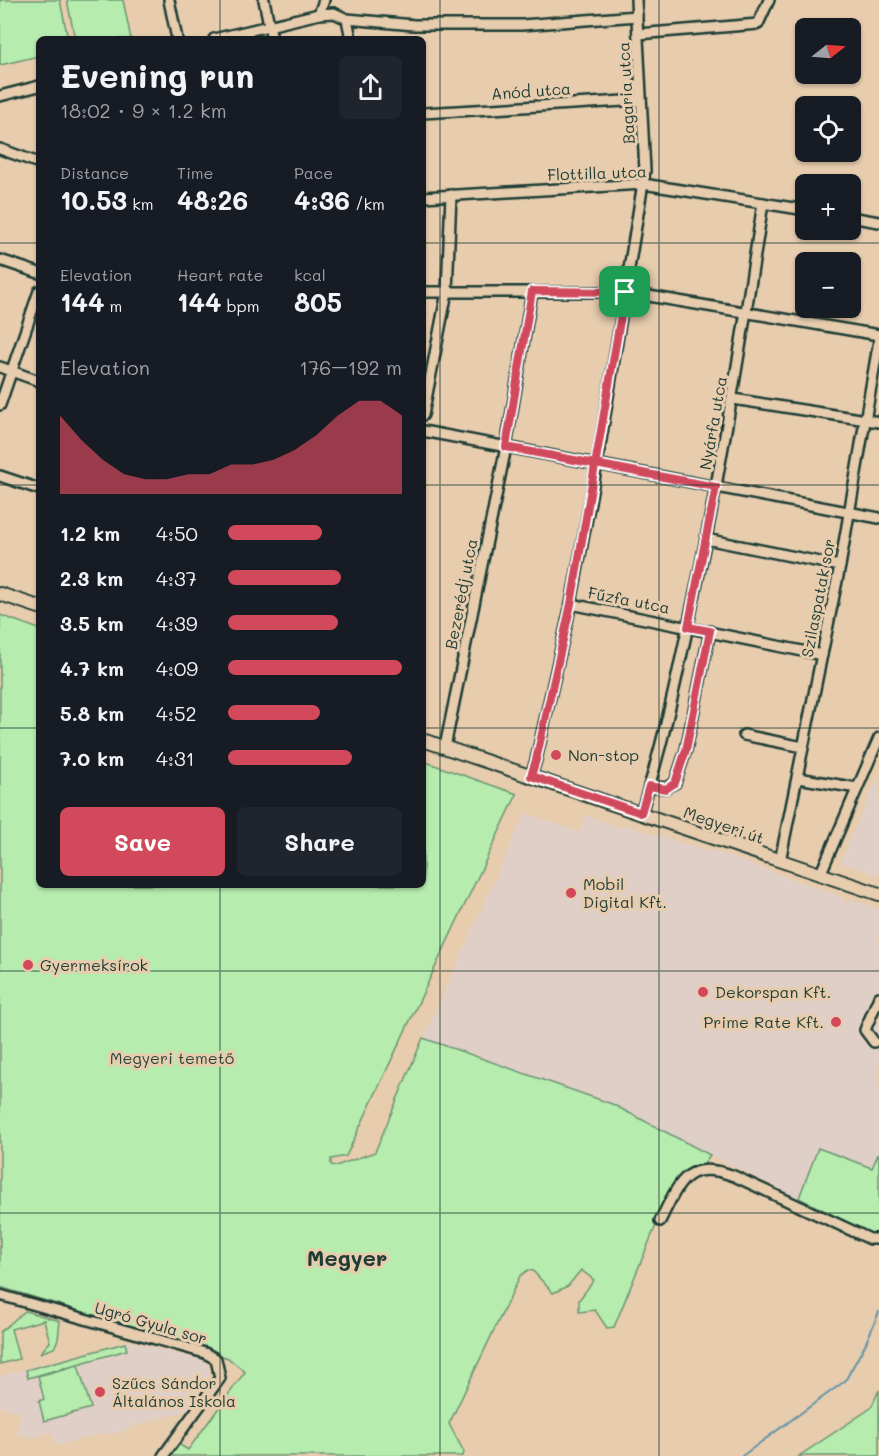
<!DOCTYPE html>
<meta charset="utf-8">
<style>
:root{--surface:#171b24;--page:#20242c;--text:#f1f3f6;--muted:#9ea1a6;--accent:#d1495b}
body{margin:0;font-family:Mali,sans-serif;background:var(--page);color:var(--text);height:100vh;display:flex;flex-direction:column;font-size:22px;white-space:nowrap}
*{box-sizing:border-box;margin:0}
p{font-size:20px;color:var(--muted)}
.icon{flex:none;width:33px;height:33px;fill:none;stroke:currentColor;stroke-width:2;stroke-linecap:round;stroke-linejoin:round}
.map{position:relative;flex:1;overflow:hidden}
.panel{position:absolute;left:36px;top:36px;width:390px;height:852px;display:flex;flex-direction:column;background:var(--surface);border-radius:9px;box-shadow:0 2px 4px #0004}
.panel>*{flex:none}
.needle{width:39px;rotate:73deg}
.controls{position:absolute;left:795px;top:18px;display:grid;gap:12px}
.controls a{display:grid;place-items:center;width:66px;height:66px;border-radius:9px;background:var(--surface);box-shadow:0 2px 4px #0004;font-size:30px}
.pin{position:absolute;display:grid;place-items:center;width:51px;height:51px;color:#fff;margin:-26px;border-radius:12px;box-shadow:0 3px 9px #0006}
.round{display:grid;place-items:center;flex:none;width:63px;height:63px;border-radius:9px;background:var(--page)}
.head{display:flex;align-items:center;justify-content:space-between;height:102px;padding:0 24px}
h1{font-size:33px;font-weight:700;line-height:45px}
.figures{display:grid;grid-template-columns:repeat(3,1fr);gap:9px;height:102px;padding:6px 24px}
.figures div{display:grid;align-content:center}
.figures b{font-size:26px;font-weight:700}
.figures small{font-size:16px;font-weight:400}
.figures p{font-size:16px}
.chart{height:168px;padding:12px 24px}
.chart p{display:flex;justify-content:space-between}
.chart svg{width:100%;height:108px;margin-top:6px;fill:var(--accent);opacity:.7}
.cta{display:flex;gap:12px;margin-top:auto;padding:12px 24px}
.cta a{flex:1;height:69px;border-radius:9px;background:var(--accent);color:#fff;font-size:24px;font-weight:700;line-height:69px;text-align:center}
.cta a+a{background:var(--page);color:var(--text)}
ul{padding:0 24px;list-style:none;font-size:20px}
li{display:grid;grid-template-columns:96px 72px 1fr;align-items:center;height:45px}
li i{height:15px;border-radius:8px;background:var(--accent)}
.map>svg:first-child{display:block}
</style>
<div class="map">
<svg width="879" height="1456" viewBox="0 0 879 1456">
<rect width="100%" height="100%" fill="#e7ccae"/>
<filter id="ink" filterUnits="userSpaceOnUse"><feTurbulence type="fractalNoise" baseFrequency=".0167" numOctaves="2"/><feDisplacementMap in="SourceGraphic" scale="12" xChannelSelector="R" yChannelSelector="G"/><feConvolveMatrix kernelMatrix="1 2 1 2 8 2 1 2 1" color-interpolation-filters="sRGB"/></filter>
<g filter="url(#ink)">
<g fill="#e0cfc6">
<polygon points="879,774 879,876 840,862"/>
<polygon points="525,813 579,832 586,815 622,828 626,825 684,844 702,848 702,850 707,852 709,849 843,897 842,901 849,903 851,899 879,909 879,1233 871,1234 710,1155 612,1104 423,1038"/>
<polygon points="130,1341 204,1361 207,1364 210,1370 209,1378 186,1411 134,1426 127,1430 112,1434 101,1434 56,1446 52,1432 30,1438 16,1433 22,1413 0,1406 0,1376"/>
</g>
<g fill="#b6ecae" stroke="#6a9471" stroke-width="1.5">
<polygon points="0,0 60,0 68,39 39,39 39,56 0,65"/>
<polygon points="67,0 123,0 131,39 75,39"/>
<path d="M0 615 39 629V885H423V761L517 794 346 1156 331 1159V1165L336 1166 375 1152 423 1038 612 1104 710 1155 704 1164C683 1170 679 1178 668 1196L614 1327 607 1328 595 1310 579 1312V1300L594 1280 581 1270 568 1286 553 1293 533 1271 528 1270 520 1276 449 1424 464 1452 463 1456H163L174 1441 188 1450 245 1372 228 1358 182 1342 0 1287Z"/>
<polygon points="818,1148 872,1168 879,1152 879,1233 871,1234 799,1198"/>
<polygon points="25,1311 60,1321 58,1339 54,1348 40,1353 50,1342 44,1320 11,1329 19,1359 0,1364 0,1332"/>
<polygon points="125,1343 127,1350 28,1378 26,1370"/>
<polygon points="78,1365 91,1408 44,1421 39,1401 44,1399 38,1376"/>
<polygon points="879,1390 879,1456 799,1456 871,1408"/>
</g>
<g fill="none" stroke-linecap="round" stroke-linejoin="round">
<polyline stroke="#6693a7" stroke-width="2" points="742,1456 845,1381 865,1345 879,1312"/>
<g stroke="#1f3d34" stroke-width="14">
<g id="street">
<polyline points="169,0 177,39"/>
<polyline points="264,0 272,39"/>
<polyline points="319,14 324,0"/>
<polyline points="347,19 351,39"/>
<polyline points="638,34 758,24 769,0"/>
<polyline points="214,39 319,14 334,13 347,19 414,25 522,25 637,16"/>
<polyline points="0,96 39,86"/>
<polyline points="423,113 641,100"/>
<polyline points="0,149 39,163"/>
<polyline points="423,197 643,184 806,210"/>
<polyline points="850,217 879,222"/>
<polyline points="0,260 39,273"/>
<polyline points="423,292 625,292 879,335"/>
<polyline points="0,367 39,381"/>
<polyline points="733,399 879,422"/>
<polyline points="0,405 39,291"/>
<polyline points="423,415 447,292 451,195"/>
<polyline points="423,431 879,518"/>
<polyline points="0,476 39,489"/>
<polyline points="706,539 840,566"/>
<polyline points="571,604 822,655"/>
<polyline points="744,735 803,747"/>
<polyline points="445,747 506,447 532,292"/>
<polyline points="531,776 536,760 571,604 597,464 645,171 636,0"/>
<polyline points="798,778 857,788"/>
<polyline points="649,786 666,788 675,783 686,750 710,631"/>
<path d="M641 813C664 742 679 667 695 593 722 464 743 334 763 203"/>
<polyline points="780,861 840,566 879,340"/>
<polyline points="820,875 879,738"/>
<polyline points="874,1042 865,1030 879,997"/>
<path d="M660 1221C679 1183 686 1158 734 1176L870 1239H879"/>
<polyline points="0,1295 205,1353 216,1359 220,1378 163,1456"/>
</g>
</g>
<g stroke="#1f3d34" stroke-width="16">
<g id="secondary">
<polyline points="0,594 39,607"/>
<polyline points="423,740 879,894"/>
</g>
</g>
<use href="#street" stroke="#e7ccae" stroke-width="9"/>
<use href="#secondary" stroke="#e7ccae" stroke-width="12"/>
</g>
</g>
<g fill="none" stroke-linecap="round" stroke-linejoin="round" filter="url(#ink)">
<g stroke="#fff" stroke-width="12">
<path id="route" d="M625 292 571 604 536 760 531 776 641 813 649 786 666 789 675 783 686 750 710 631 688 627 716 487C646 474 576 460 506 447L532 291 625 292"/>
</g>
<use href="#route" stroke="#d1495b" stroke-width="8"/>
</g>
<path fill="none" stroke="#1f3d34" stroke-width="1.5" stroke-opacity="0.55" d="M220 0V39M440 0V1456M659 0V1456M0 243H39M423 243H879M0 485H39M423 485H879M0 728H39M423 728H879M220 885V1456M0 971H879M0 1213H879"/>
<g fill="#d1495b" stroke="#e7ccae" stroke-width="2">
<circle cx="556" cy="755" r="6"/>
<circle cx="571" cy="893" r="6"/>
<circle cx="28" cy="965" r="6"/>
<circle cx="703" cy="992" r="6"/>
<circle cx="836" cy="1022" r="6"/>
<circle cx="100" cy="1392" r="6"/>
</g>
<g text-anchor="middle" stroke-width="6" stroke-linejoin="round" paint-order="stroke">
<g font-size="16" fill="#1f3d34" stroke="#e7ccae">
<text transform="translate(531 91) rotate(-4)" y="6">Anód utca</text>
<text transform="translate(626 93) rotate(-93)" y="6">Bagaria utca</text>
<text transform="translate(597 173) rotate(-2)" y="6">Flottilla utca</text>
<text transform="translate(713 423) rotate(-80)" y="6">Nyárfa utca</text>
<text transform="translate(461 594) rotate(-79)" y="6">Bezerédj utca</text>
<text transform="translate(818 598) rotate(-79)" y="6">Szilaspatak sor</text>
<text transform="translate(629 600) rotate(11)" y="6">Fűzfa utca</text>
<text transform="translate(724 825) rotate(19)" y="6">Megyeri út</text>
<text transform="translate(151 1323) rotate(16)" y="6">Ugró Gyula sor</text>
</g>
<g font-size="16" fill="#1f3d34" stroke="#e7ccae" text-anchor="start">
<text x="568" y="761">Non-stop</text>
<text x="583" y="890">Mobil<tspan x="583" dy="18">Digital Kft.</tspan></text>
<text x="40" y="971">Gyermeksírok</text>
<text x="715" y="998">Dekorspan Kft.</text>
<text x="824" y="1028" text-anchor="end">Prime Rate Kft.</text>
<text x="112" y="1389">Szűcs Sándor<tspan x="112" dy="18">Általános Iskola</tspan></text>
</g>
<g font-size="16" fill="#27463a" stroke="#e7ccae">
<text x="172" y="1064">Megyeri temető</text>
</g>
<g font-size="22" font-weight="bold" fill="#1f3d34" stroke="#e7ccae">
<text x="347" y="1266">Megyer</text>
</g>
</g>
</svg>
<div class="controls">
<a><svg class="needle" viewBox="-14 -14 28 28"><path d="M0-13l5 13h-10z" fill="#e53935"/><path d="M0 13l5-13h-10z" fill="#9ea1a6"/></svg></a>
<a><svg class="icon" aria-label="locate" viewBox="0 0 24 24"><circle cx="12" cy="12" r="6"/><path d="M12 2v4M12 18v4M2 12h4M18 12h4"/></svg></a>
<a>+</a>
<a>−</a>
</div>
<div class="pin" style="left:625px;top:292px;background:#1e9e55"><svg class="icon" aria-label="arrive" viewBox="0 0 24 24"><path d="M6 21V4h12l-3 4 3 4H6"/></svg></div>
<section class="panel">
<div class="head"><div><h1>Evening run</h1><p>18:02 · 9 × 1.2 km</p></div><a class="round"><svg class="icon" aria-label="share" viewBox="0 0 24 24"><path d="M12 15V3M7 8l5-5 5 5M5 13v7h14v-7"/></svg></a></div>
<div class="figures">
<div><p>Distance</p><b>10.53<small> km</small></b></div>
<div><p>Time</p><b>48:26</b></div>
<div><p>Pace</p><b>4:36<small> /km</small></b></div>
</div>
<div class="figures">
<div><p>Elevation</p><b>144<small> m</small></b></div>
<div><p>Heart rate</p><b>144<small> bpm</small></b></div>
<div><p>kcal</p><b>805</b></div>
</div>
<div class="chart"><p><span>Elevation</span>176–192 m</p>
<svg viewBox="0 0 160 44" preserveAspectRatio="none"><path d="M0 44V12L10 22L20 30L30 36L40 38L50 38L60 36L70 36L80 32L90 32L100 30L110 26L120 20L130 12L140 6L150 6L160 12V44z"/></svg>
</div>
<ul>
<li><b>1.2 km</b>4:50<i style="width:54%"></i></li>
<li><b>2.3 km</b>4:37<i style="width:65%"></i></li>
<li><b>3.5 km</b>4:39<i style="width:63%"></i></li>
<li><b>4.7 km</b>4:09<i style="width:100%"></i></li>
<li><b>5.8 km</b>4:52<i style="width:53%"></i></li>
<li><b>7.0 km</b>4:31<i style="width:71%"></i></li>
</ul>
<div class="cta"><a>Save</a><a>Share</a></div>
</section>
</div>
